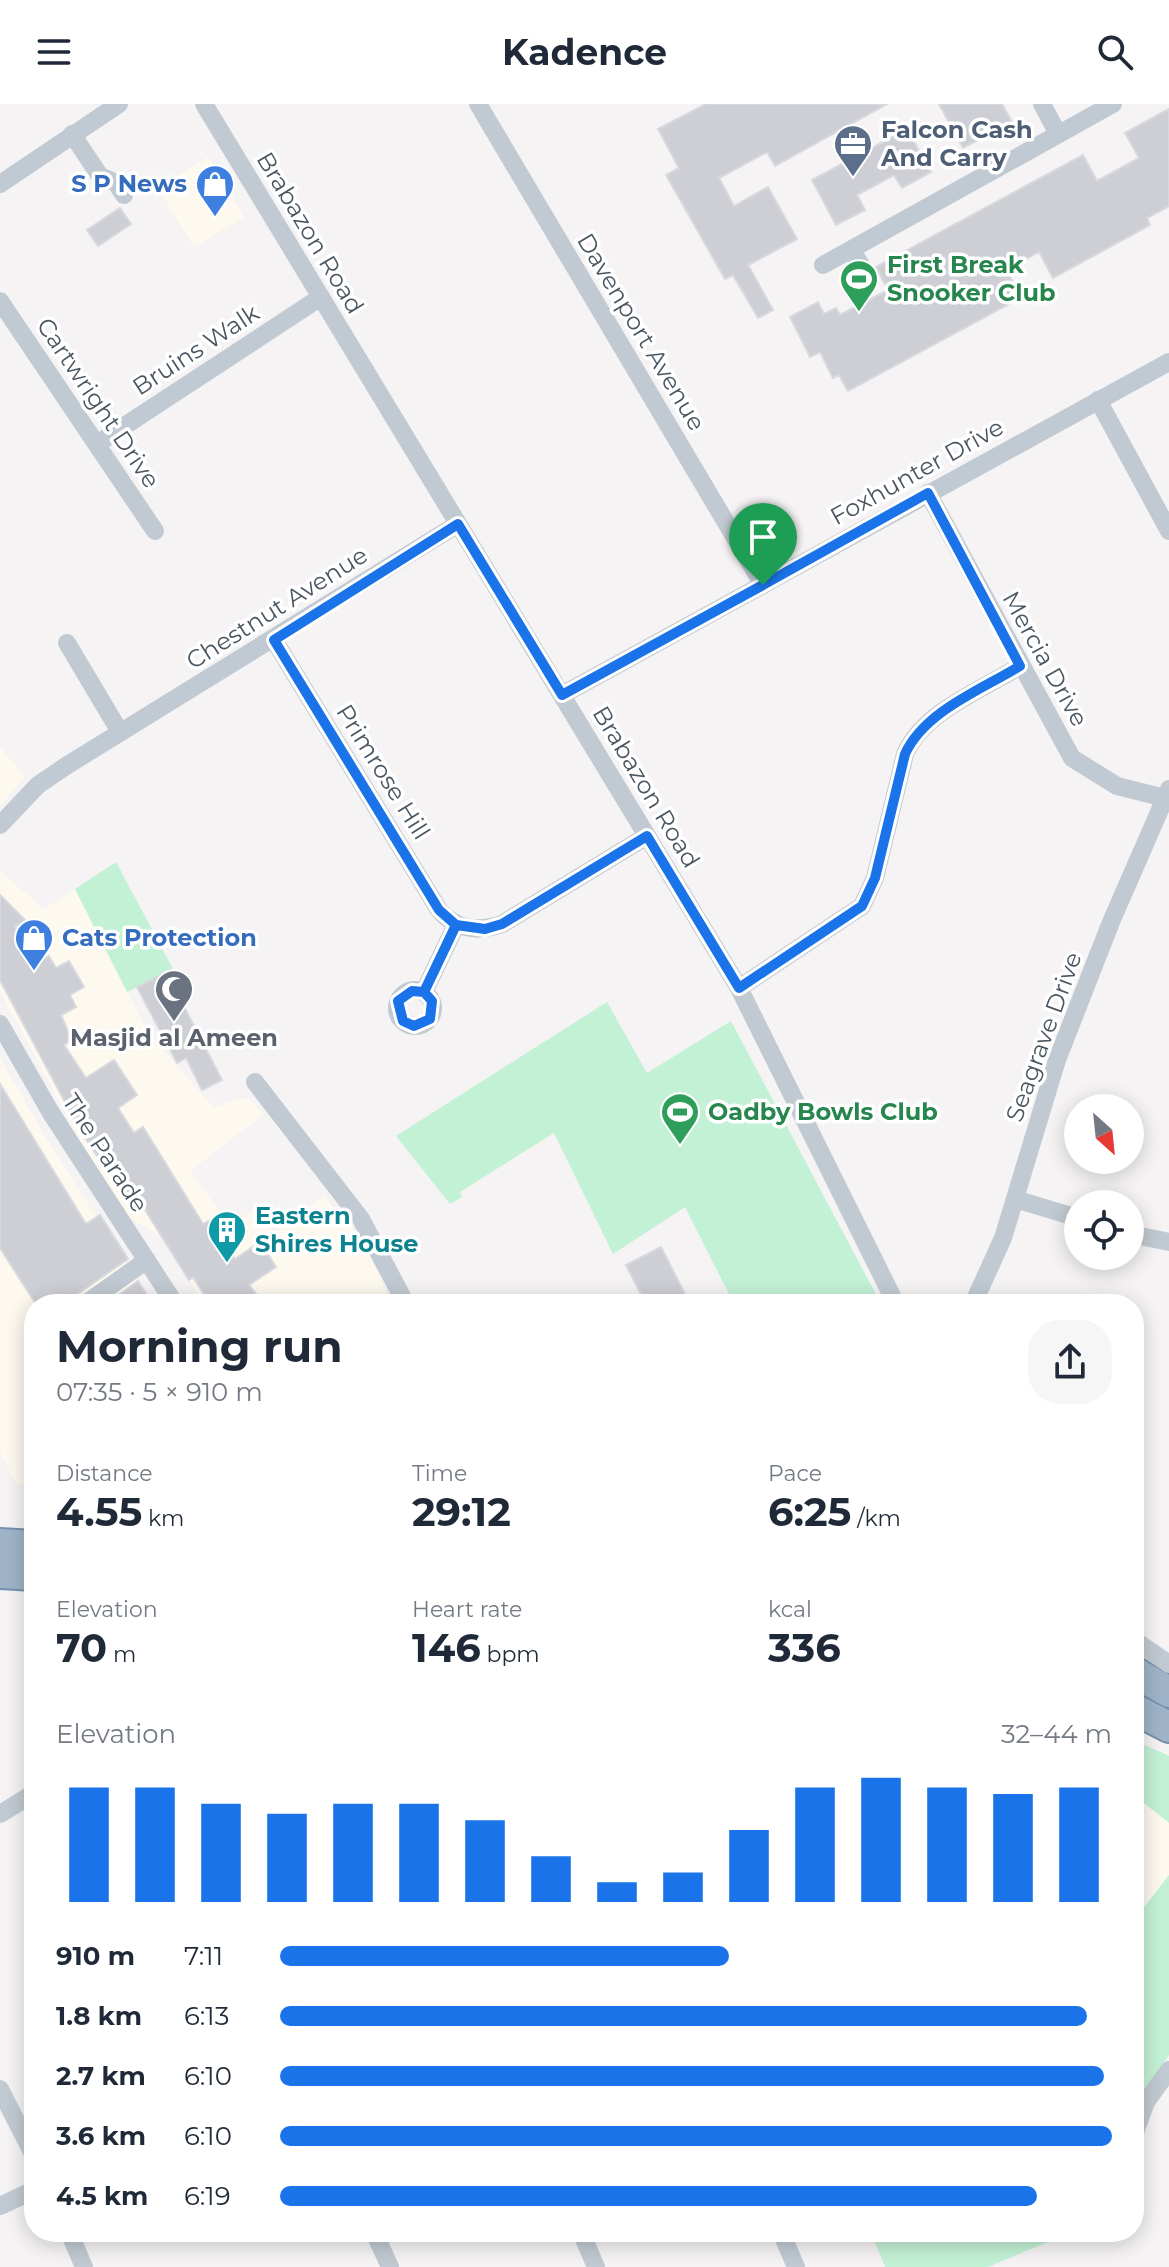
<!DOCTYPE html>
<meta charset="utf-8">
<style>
:root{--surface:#fff;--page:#f6f6f7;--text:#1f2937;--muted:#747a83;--accent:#1a73e8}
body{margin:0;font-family:Montserrat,sans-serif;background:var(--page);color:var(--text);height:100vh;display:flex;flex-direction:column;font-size:30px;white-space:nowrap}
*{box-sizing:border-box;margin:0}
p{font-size:26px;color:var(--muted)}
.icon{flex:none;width:44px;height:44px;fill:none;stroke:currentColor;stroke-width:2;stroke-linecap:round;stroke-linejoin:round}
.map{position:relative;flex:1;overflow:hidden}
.drawer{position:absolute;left:24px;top:1190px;width:1120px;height:948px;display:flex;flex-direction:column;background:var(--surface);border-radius:32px;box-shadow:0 4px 20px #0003}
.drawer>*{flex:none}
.needle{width:52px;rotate:153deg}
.tools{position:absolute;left:1064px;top:990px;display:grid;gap:16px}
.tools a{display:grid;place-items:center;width:80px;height:80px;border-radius:50%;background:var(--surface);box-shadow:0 4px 20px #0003;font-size:40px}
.pin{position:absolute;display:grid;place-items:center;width:68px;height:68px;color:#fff;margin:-82px -34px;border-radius:50% 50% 50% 0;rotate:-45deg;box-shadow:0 0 8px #0007}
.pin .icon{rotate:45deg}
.round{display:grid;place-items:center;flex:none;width:84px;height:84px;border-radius:32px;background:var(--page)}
.headline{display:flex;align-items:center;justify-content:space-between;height:136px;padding:0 32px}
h1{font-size:44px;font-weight:700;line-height:60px}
.stats{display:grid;grid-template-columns:repeat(3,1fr);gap:12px;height:136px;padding:8px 32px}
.stats div{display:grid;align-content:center}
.stats b{font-size:40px;font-weight:700}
.stats small{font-size:22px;font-weight:400}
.stats p{font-size:22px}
.chart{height:224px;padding:16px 32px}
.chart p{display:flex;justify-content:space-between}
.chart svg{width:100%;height:144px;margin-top:8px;stroke:var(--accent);stroke-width:6}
ul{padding:0 32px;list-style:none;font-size:26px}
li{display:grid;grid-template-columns:128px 96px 1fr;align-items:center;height:60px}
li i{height:20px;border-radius:10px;background:var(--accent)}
header{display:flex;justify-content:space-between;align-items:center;height:104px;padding:0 32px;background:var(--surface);font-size:36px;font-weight:700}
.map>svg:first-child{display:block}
</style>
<header><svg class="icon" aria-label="menu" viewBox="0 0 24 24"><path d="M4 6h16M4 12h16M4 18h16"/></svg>Kadence<svg class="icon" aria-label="search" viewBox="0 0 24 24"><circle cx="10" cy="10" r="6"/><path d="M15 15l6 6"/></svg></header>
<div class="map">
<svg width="1169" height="2163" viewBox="0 0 1169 2163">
<rect width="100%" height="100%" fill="#f5f3f3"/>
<g fill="#fdf9ef">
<polygon points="208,53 244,113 194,143 158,84"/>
<polygon points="0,643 25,672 0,702"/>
<polygon points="0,767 44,805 75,785 147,927 214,1004 237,995 250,995 263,1011 190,1067 231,1122 254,1105 274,1130 324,1092 361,1135 392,1200 204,1200 164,1133 129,1114 77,1031 0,887"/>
<polygon points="0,954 49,1039 153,1200 34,1200 34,1383 16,1380 0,1349"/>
<polygon points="1134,1643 1169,1662 1169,1803 1134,1847"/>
</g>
<g fill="#c3f1d5">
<polygon points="116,758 173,865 127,888 75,785"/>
<polygon points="607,898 647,969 731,917 881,1200 734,1200 685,1103 613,1150 554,1029 460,1088 462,1093 450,1100 396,1032"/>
<polygon points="1134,1636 1169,1652 1169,1719 1134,1691"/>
<polygon points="1169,1771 1169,1951 1134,2002 1134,1816"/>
<polygon points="871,2128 1072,2128 988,2163 885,2163"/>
</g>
<g fill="#cdcfd5" stroke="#d7d9de" stroke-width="2">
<polygon points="706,0 887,0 775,62 767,48 719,74 734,102 768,83 797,135 748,161 773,206 758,214 733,171 725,175 666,71 679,64 658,25"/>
<polygon points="939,0 1002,0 1012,18 963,44"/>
<polygon points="1169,5 1169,102 1147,114 1150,121 1053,174 1039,148 1006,166 1022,193 848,287 839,271 833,274 820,248 810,253 790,213 818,198 824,210 836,204 840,211 888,186 876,163 1083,51 1097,77 1139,54 1125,29"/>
<polygon points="907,25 931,68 902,84 894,71 857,91 865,106 836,121 812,76"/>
<polygon points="120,104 131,120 98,142 87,126"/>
<polygon points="0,791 26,817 15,823 34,860 49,852 56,864 69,857 84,883 70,891 76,903 61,911 72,936 64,941 86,974 114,956 137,991 118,1004 134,1029 143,1023 203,1120 210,1116 235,1155 260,1138 276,1163 249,1181 264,1200 210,1200 193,1173 189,1176 142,1101 134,1106 81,1028 0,876"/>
<polygon points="166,868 222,976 202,986 186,954 177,959 137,883"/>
<polygon points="0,980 86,1120 100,1111 128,1155 63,1200 36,1200 0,1144"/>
<polygon points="661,1143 690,1200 646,1200 626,1161"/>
<polygon points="138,1177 153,1200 108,1200 108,1199"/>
</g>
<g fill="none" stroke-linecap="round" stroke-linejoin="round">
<g stroke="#7690ad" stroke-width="34">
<g id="trunk">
<polyline points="0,1440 34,1442"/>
<polyline points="0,1469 34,1471"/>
<polyline points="1134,1568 1169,1588"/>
<polyline points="1134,1605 1169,1623"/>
</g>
</g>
<g stroke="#c1cad2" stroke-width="18">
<polyline points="204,0 739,884 896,1200"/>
<polyline points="478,0 763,481"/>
<polyline points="1042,0 1058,30"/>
<polyline points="72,30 100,72 116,79 124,91"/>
<polyline points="0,80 119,0"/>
<polyline points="852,146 870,177"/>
<polyline points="823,161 1113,0"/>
<polyline points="0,197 155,427"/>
<polyline points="1098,296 1169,427"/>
<polyline points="97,340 321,193"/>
<polyline points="928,389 1072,654 1117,682 1165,694"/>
<path d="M274 536 439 806C456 826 478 828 502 820L647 732"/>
<polyline points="67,539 120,628"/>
<polyline points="562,591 1169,258"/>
<polyline points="0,721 38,681 66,662 458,420"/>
<path d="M739 884 862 802 875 774 905 650C924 607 982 586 1020 562"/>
<circle cx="415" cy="904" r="18"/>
<polyline points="424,888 456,821"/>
<polyline points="0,920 51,1009 175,1200"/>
<polyline points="255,978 361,1115 406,1200"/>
<polyline points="1015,1095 1078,1114"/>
<polyline points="1130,1130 1169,1138"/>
<polyline points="85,1200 147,1156"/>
<polyline points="973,1200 1003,1134 1057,956 1111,818 1169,685"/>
<polyline points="1134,1536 1169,1560"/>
<polyline points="0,1710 34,1689"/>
<polyline points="0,1985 34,2052"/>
<polyline points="1134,2031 1146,1998 1169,1966"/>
<polyline points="0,2102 34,2086"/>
<polyline points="69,2128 84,2163"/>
<polyline points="374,2128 390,2163"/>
<polyline points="581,2128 596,2163"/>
<polyline points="781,2128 796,2163"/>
</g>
<use href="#trunk" stroke="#9fb4c9" stroke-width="30"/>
</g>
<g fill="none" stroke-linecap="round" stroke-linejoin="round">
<g stroke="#fff" stroke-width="16">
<path id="route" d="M763 481 562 591 458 420 274 536 439 806 456 821 424 888 412 887 398 897 403 917 414 922 430 915 432 897 424 888 456 821 485 825 502 820 647 732 739 884 862 802 875 774 905 650C925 607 981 586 1020 562L928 389 763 481"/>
</g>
<use href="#route" stroke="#1a73e8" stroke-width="10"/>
</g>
<defs>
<g id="office-pin" transform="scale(2)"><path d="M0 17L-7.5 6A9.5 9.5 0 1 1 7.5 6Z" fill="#5c6f8a" stroke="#fff"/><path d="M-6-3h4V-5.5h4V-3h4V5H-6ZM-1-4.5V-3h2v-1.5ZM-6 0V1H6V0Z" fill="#fff"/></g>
<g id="shop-pin" transform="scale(2)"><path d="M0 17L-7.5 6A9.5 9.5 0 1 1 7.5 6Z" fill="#3f7fe0" stroke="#fff"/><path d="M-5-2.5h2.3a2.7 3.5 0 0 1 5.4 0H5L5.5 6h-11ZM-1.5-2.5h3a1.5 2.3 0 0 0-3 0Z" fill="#fff"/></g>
<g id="stadium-pin" transform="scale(2)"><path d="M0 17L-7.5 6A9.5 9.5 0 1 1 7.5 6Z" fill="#2e9e5b" stroke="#fff"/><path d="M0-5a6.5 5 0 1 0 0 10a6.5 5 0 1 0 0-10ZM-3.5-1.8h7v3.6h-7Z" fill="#fff"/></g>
<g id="mosque-pin" transform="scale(2)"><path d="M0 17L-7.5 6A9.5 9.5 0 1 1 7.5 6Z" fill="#6b7280" stroke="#fff"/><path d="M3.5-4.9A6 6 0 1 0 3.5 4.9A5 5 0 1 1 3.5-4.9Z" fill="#fff"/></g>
<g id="building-pin" transform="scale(2)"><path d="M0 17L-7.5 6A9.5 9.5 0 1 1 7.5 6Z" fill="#0f9aa8" stroke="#fff"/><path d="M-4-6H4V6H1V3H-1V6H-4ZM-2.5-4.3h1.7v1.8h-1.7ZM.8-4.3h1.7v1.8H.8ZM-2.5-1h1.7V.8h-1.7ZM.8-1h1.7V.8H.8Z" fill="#fff"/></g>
</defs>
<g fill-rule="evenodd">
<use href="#office-pin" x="853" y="40"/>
<use href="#shop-pin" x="215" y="80"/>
<use href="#stadium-pin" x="859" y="175"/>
<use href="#shop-pin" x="34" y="834"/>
<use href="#mosque-pin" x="174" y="885"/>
<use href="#stadium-pin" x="680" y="1008"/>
<use href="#building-pin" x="227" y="1126"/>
</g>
<g text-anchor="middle" stroke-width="7" stroke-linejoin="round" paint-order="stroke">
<g font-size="24" font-weight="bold" fill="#4e5e75" stroke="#fff" text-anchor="start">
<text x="881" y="34">Falcon Cash<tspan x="881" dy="28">And Carry</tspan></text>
</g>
<g font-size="24" font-weight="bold" fill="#366cbe" stroke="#fff" text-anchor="end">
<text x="187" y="88">S P News</text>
<text x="62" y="842" text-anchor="start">Cats Protection</text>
</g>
<g font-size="24" fill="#4a5661" stroke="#fff">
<text transform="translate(310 129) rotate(59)" y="8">Brabazon Road</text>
<text transform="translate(641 228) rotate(59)" y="8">Davenport Avenue</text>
<text transform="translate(196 246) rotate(-33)" y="8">Bruins Walk</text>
<text transform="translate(98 299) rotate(56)" y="8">Cartwright Drive</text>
<text transform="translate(917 368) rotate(-29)" y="8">Foxhunter Drive</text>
<text transform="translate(277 504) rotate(-32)" y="8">Chestnut Avenue</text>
<text transform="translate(1045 555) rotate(61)" y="8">Mercia Drive</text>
<text transform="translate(383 668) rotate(58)" y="8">Primrose Hill</text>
<text transform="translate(646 683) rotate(59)" y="8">Brabazon Road</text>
<text transform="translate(1044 933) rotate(-70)" y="8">Seagrave Drive</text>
<text transform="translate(105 1049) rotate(57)" y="8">The Parade</text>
</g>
<g font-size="24" font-weight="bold" fill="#27864d" stroke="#fff" text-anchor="start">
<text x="887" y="169">First Break<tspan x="887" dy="28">Snooker Club</tspan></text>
<text x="708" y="1016">Oadby Bowls Club</text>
</g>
<g font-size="24" font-weight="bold" fill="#5b616d" stroke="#fff">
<text x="174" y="942">Masjid al Ameen</text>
</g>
<g font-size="24" font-weight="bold" fill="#0d838f" stroke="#fff" text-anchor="start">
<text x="255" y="1120">Eastern<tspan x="255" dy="28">Shires House</tspan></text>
</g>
</g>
</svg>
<div class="tools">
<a><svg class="needle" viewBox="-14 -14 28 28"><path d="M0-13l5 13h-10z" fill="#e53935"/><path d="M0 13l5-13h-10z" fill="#747a83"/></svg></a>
<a><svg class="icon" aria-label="locate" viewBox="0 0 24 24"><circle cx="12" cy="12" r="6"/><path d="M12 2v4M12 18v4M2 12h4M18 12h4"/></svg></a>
</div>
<div class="pin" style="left:763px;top:481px;background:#1e9e55"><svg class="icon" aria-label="arrive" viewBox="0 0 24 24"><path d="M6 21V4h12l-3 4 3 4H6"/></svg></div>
<section class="drawer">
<div class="headline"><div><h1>Morning run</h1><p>07:35 · 5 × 910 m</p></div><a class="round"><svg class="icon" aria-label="share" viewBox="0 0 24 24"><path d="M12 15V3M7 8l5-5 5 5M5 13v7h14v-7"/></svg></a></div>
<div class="stats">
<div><p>Distance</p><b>4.55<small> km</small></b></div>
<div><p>Time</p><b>29:12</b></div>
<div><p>Pace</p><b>6:25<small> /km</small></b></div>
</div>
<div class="stats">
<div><p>Elevation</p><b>70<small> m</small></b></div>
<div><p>Heart rate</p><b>146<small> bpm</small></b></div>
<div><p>kcal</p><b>336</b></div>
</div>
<div class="chart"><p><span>Elevation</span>32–44 m</p>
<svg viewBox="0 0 160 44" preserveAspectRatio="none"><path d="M5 44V9M15 44V9M25 44V14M35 44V17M45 44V14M55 44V14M65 44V19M75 44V30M85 44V38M95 44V35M105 44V22M115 44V9M125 44V6M135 44V9M145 44V11M155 44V9"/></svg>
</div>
<ul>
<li><b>910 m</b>7:11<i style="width:54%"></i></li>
<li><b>1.8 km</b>6:13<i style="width:97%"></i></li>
<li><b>2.7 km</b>6:10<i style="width:99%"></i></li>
<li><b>3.6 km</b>6:10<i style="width:100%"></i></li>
<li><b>4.5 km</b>6:19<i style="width:91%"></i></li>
</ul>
</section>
</div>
